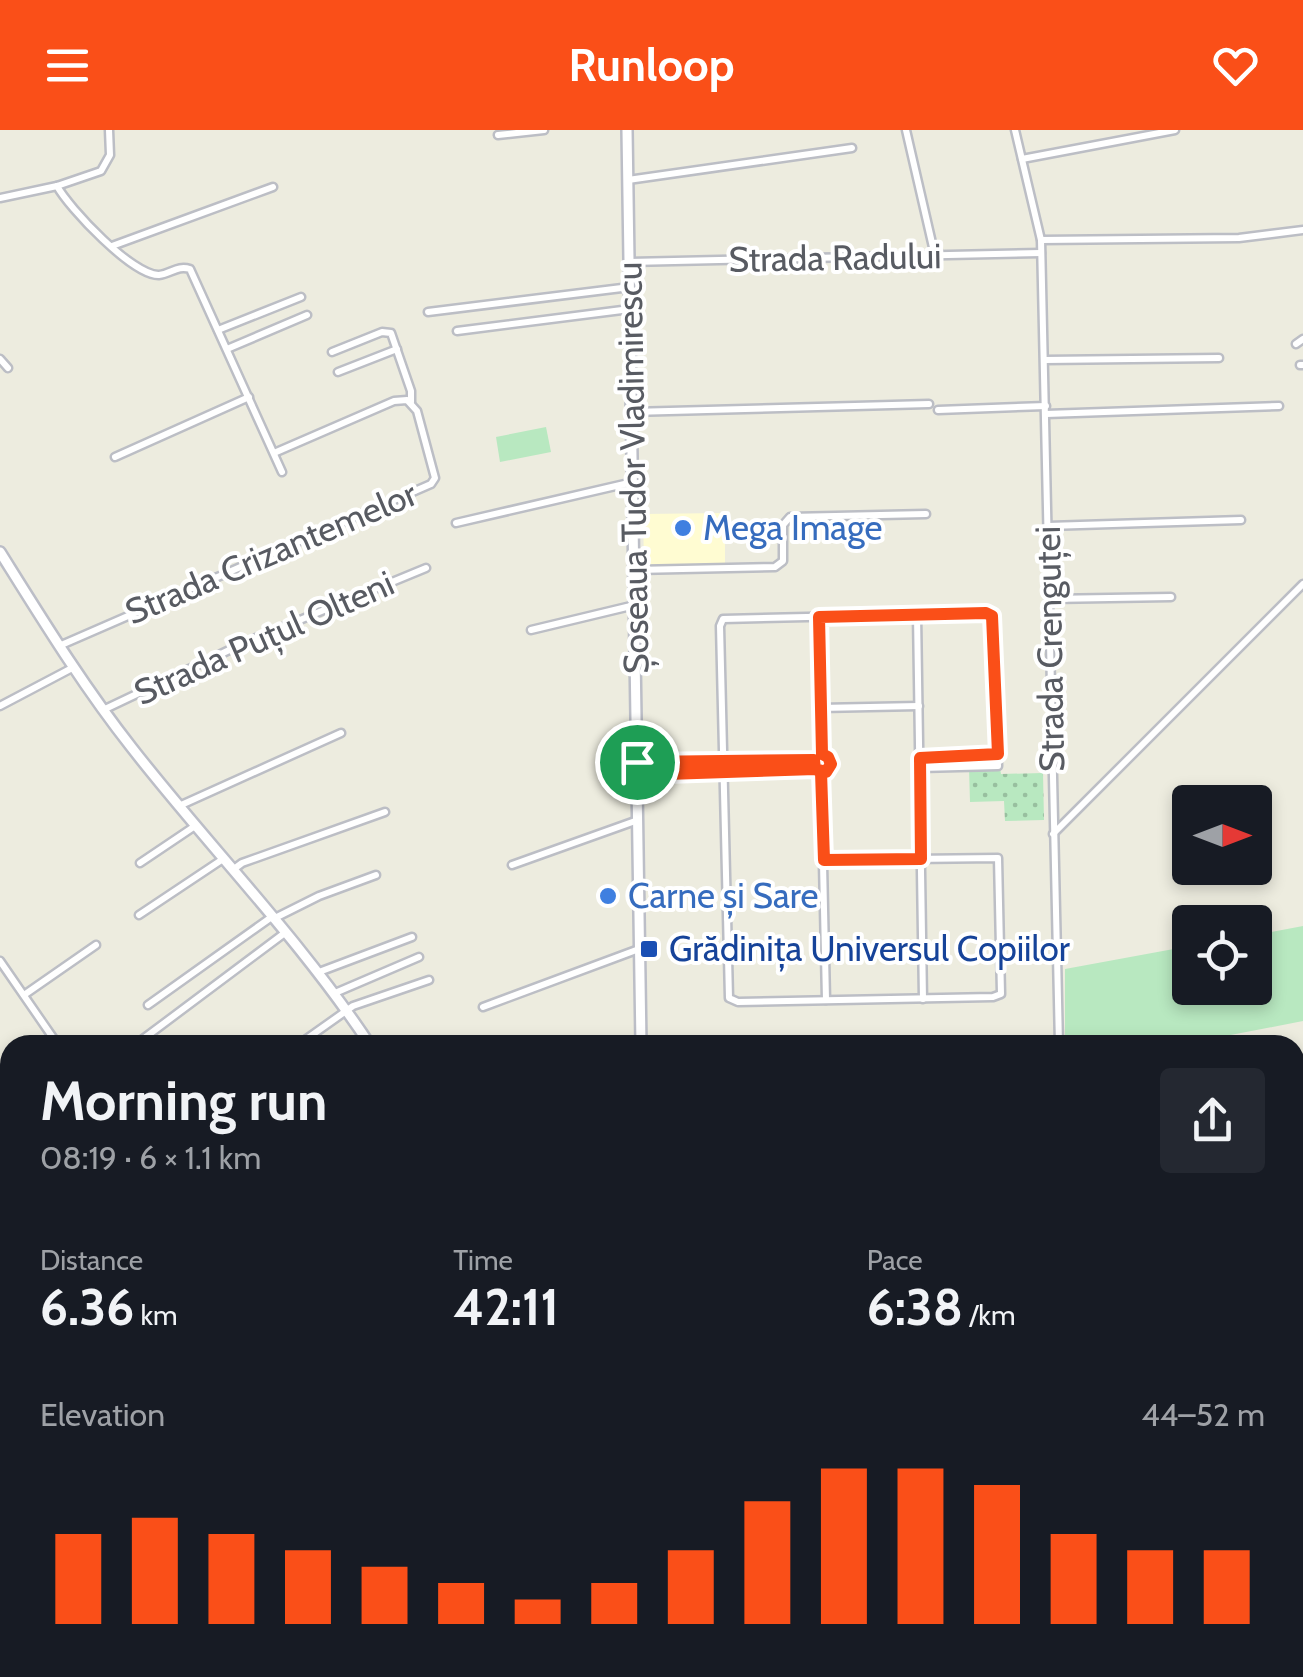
<!DOCTYPE html>
<meta charset="utf-8">
<style>
:root{--surface:#171b24;--page:#242831;--text:#f1f3f6;--muted:#9ea1a6;--accent:#fa4f18}
body{margin:0;font-family:Cabin,sans-serif;background:var(--page);color:var(--text);height:100vh;display:flex;flex-direction:column;font-size:38px;white-space:nowrap}
*{box-sizing:border-box;margin:0}
p{font-size:32px;color:var(--muted)}
.icon{flex:none;width:55px;height:55px;fill:none;stroke:currentColor;stroke-width:2;stroke-linecap:round;stroke-linejoin:round}
.map{position:relative;flex:1;overflow:hidden}
.drawer{position:absolute;left:0px;top:905px;width:1305px;height:642px;display:flex;flex-direction:column;background:var(--surface);border-radius:30px 30px 0 0;box-shadow:0 5px 15px #0003}
.drawer>*{flex:none}
.needle{width:65px;rotate:90deg}
.tools{position:absolute;left:1172px;top:655px;display:grid;gap:20px}
.tools a{display:grid;place-items:center;width:100px;height:100px;border-radius:10px;background:var(--surface);box-shadow:0 5px 15px #0003;font-size:50px}
.pin{position:absolute;display:grid;place-items:center;width:85px;height:85px;color:#fff;margin:-42px;border:5px solid #fff;border-radius:50%;box-shadow:0 2px 10px #0007}
.round{display:grid;place-items:center;flex:none;width:105px;height:105px;border-radius:10px;background:var(--page)}
.summary{display:flex;align-items:center;justify-content:space-between;height:170px;padding:0 40px}
h1{font-size:55px;font-weight:800;line-height:75px}
.metrics{display:grid;grid-template-columns:repeat(3,1fr);gap:15px;height:170px;padding:10px 40px}
.metrics div{display:grid;align-content:center}
.metrics b{font-size:50px;font-weight:800}
.metrics small{font-size:28px;font-weight:400}
.metrics p{font-size:28px}
.chart{height:280px;padding:20px 40px}
.chart p{display:flex;justify-content:space-between}
.chart svg{width:100%;height:180px;margin-top:10px;stroke:var(--accent);stroke-width:6}
header{display:flex;justify-content:space-between;align-items:center;height:130px;padding:0 40px;background:var(--accent);color:#fff;font-size:45px;font-weight:800}
.map>svg:first-child{display:block}
</style>
<header><svg class="icon" aria-label="menu" viewBox="0 0 24 24"><path d="M4 6h16M4 12h16M4 18h16"/></svg>Runloop<svg class="icon" aria-label="heart" viewBox="0 0 24 24"><path d="M12 20l-8-8c-3-5 5-10 8-4 3-6 11-1 8 4z"/></svg></header>
<div class="map">
<svg width="1303" height="1547" viewBox="0 0 1303 1547">
<defs>
<pattern id="park-dots" width="8" height="8" patternUnits="userSpaceOnUse" patternTransform="scale(2.5)"><rect width="8" height="8" fill="#b8e8c0"/><path d="M2 2h.1M6 6h.1" fill="none" stroke="#98bf9f" stroke-width="1.8" stroke-linecap="round"/></pattern>
</defs>
<rect width="100%" height="100%" fill="#edecdf"/>
<polygon fill="#fffcd2" points="725,383 725,434 644,436 643,384"/>
<polygon fill="url(#park-dots)" points="969,638 1000,638 1001,644 1043,643 1044,690 1005,691 1004,671 970,672"/>
<g fill="#b8e8c0">
<polygon points="546,297 551,322 500,332 496,307"/>
<polygon points="1303,796 1303,891 1179,915 1065,915 1065,839 1190,816 1190,858 1255,858 1255,805"/>
</g>
<g fill="none" stroke-linecap="round" stroke-linejoin="round">
<g stroke="#bcbec5" stroke-width="11">
<g id="street">
<polyline points="906,0 935,126"/>
<polyline points="1015,0 1041,110 1059,915"/>
<polyline points="498,5 544,0"/>
<polyline points="1022,29 1175,0"/>
<polyline points="628,50 852,18"/>
<path d="M57 56C69 78 133 146 159 145 171 144 177 135 190 139L282 342"/>
<polyline points="0,68 57,56 101,41 110,25 109,0"/>
<polyline points="1041,110 1239,108 1303,100"/>
<polyline points="112,116 273,57"/>
<polyline points="629,132 1041,123"/>
<polyline points="428,182 630,157"/>
<polyline points="218,200 301,167"/>
<polyline points="457,201 630,179"/>
<polyline points="1296,214 1303,209"/>
<polyline points="227,219 307,185"/>
<polyline points="332,222 382,202 391,203 411,261 411,272"/>
<polyline points="0,229 8,238"/>
<polyline points="1045,230 1219,228"/>
<polyline points="1300,235 1303,235"/>
<polyline points="338,242 397,219"/>
<polyline points="938,280 1046,276"/>
<polyline points="631,282 929,274"/>
<polyline points="1046,284 1279,276"/>
<polyline points="115,327 249,267"/>
<polyline points="456,393 633,352"/>
<polyline points="1048,396 1241,390"/>
<polyline points="635,440 775,437 783,431 783,395 790,387 926,384"/>
<polyline points="1049,469 1171,467"/>
<polyline points="917,485 923,869"/>
<polyline points="819,487 822,624"/>
<polyline points="531,500 635,475"/>
<polyline points="59,516 431,354 435,348 417,281 407,270 394,271 274,323"/>
<polyline points="0,576 74,537"/>
<polyline points="820,578 919,576"/>
<polyline points="103,580 244,513 426,438"/>
<circle cx="822" cy="633" r="9"/>
<polyline points="920,628 998,625"/>
<polyline points="637,632 814,629"/>
<polyline points="821,642 826,870"/>
<polyline points="637,645 815,639"/>
<polyline points="179,676 341,603"/>
<polyline points="1053,704 1303,454"/>
<polyline points="824,730 998,728 1001,864 993,867 738,872 729,868 720,496 723,489 986,483 993,486 998,636 920,638"/>
<polyline points="140,733 195,696"/>
<polyline points="512,735 638,690"/>
<polyline points="234,739 242,733 385,682"/>
<polyline points="139,785 223,729"/>
<polyline points="275,788 319,766 376,745"/>
<polyline points="0,831 58,915"/>
<polyline points="319,842 412,807"/>
<polyline points="335,863 419,827"/>
<polyline points="24,865 96,815"/>
<polyline points="148,875 273,786"/>
<polyline points="483,877 639,819"/>
<polyline points="45,915 55,910"/>
<polyline points="135,915 286,802"/>
<polyline points="298,915 353,876 429,850"/>
<polyline points="0,940 10,934"/>
<polyline points="1295,1059 1303,1058"/>
<polyline points="1295,1142 1303,1174"/>
<polyline points="0,1207 10,1202"/>
<polyline points="0,1269 10,1263"/>
<polyline points="1295,1328 1303,1359"/>
<polyline points="0,1338 10,1332"/>
<polyline points="0,1513 10,1507"/>
<polyline points="74,1547 91,1538"/>
<polyline points="251,1547 267,1538"/>
<polyline points="342,1547 359,1538"/>
<polyline points="365,1547 366,1538"/>
<polyline points="396,1547 411,1538"/>
<polyline points="466,1547 480,1538"/>
<polyline points="585,1547 600,1538"/>
<polyline points="981,1547 1061,1544"/>
</g>
</g>
<g stroke="#bcbec7" stroke-width="14">
<g id="secondary">
<polyline points="627,0 641,915"/>
<path d="M0 422C42 489 83 556 132 618 210 718 300 809 370 915"/>
<polyline points="657,1538 657,1547"/>
</g>
</g>
<use href="#street" stroke="#fff" stroke-width="6"/>
<use href="#secondary" stroke="#fff" stroke-width="9"/>
</g>
<g fill="none" stroke-linecap="round" stroke-linejoin="round">
<g stroke="#fff" stroke-width="20">
<polyline id="route" points="637,632 814,630 815,639 821,642 824,730 921,729 920,628 998,624 992,486 986,483 819,487 822,624 828,627 831,634 826,642 815,639 637,645 637,632"/>
</g>
<use href="#route" stroke="#fa4f18" stroke-width="12"/>
</g>
<g fill="#3f7fe0" stroke="#fff" stroke-width="4">
<circle cx="683" cy="398" r="10"/>
<circle cx="608" cy="766" r="10"/>
</g>
<rect fill="#1a4fb4" stroke="#fff" stroke-width="4" x="639" y="809" width="20" height="20" rx="5"/>
<g text-anchor="middle" stroke-width="8" stroke-linejoin="round" paint-order="stroke">
<g font-size="35" fill="#585b62" stroke="#fff">
<text transform="translate(835 128) rotate(-1)" y="12">Strada Radului</text>
<text transform="translate(633 338) rotate(-91)" y="12">Șoseaua Tudor Vladimirescu</text>
<text transform="translate(271 423) rotate(-23)" y="12">Strada Crizantemelor</text>
<text transform="translate(264 508) rotate(-24)" y="12">Strada Puțul Olteni</text>
<text transform="translate(1050 519) rotate(-91)" y="12">Strada Crenguței</text>
</g>
<g font-size="35" fill="#366cbe" stroke="#fff" text-anchor="start">
<text x="703" y="410">Mega Image</text>
<text x="628" y="778">Carne și Sare</text>
</g>
<g font-size="35" fill="#164399" stroke="#fff" text-anchor="start">
<text x="669" y="831">Grădinița Universul Copiilor</text>
</g>
</g>
</svg>
<div class="tools">
<a><svg class="needle" viewBox="-14 -14 28 28"><path d="M0-13l5 13h-10z" fill="#e53935"/><path d="M0 13l5-13h-10z" fill="#9ea1a6"/></svg></a>
<a><svg class="icon" aria-label="locate" viewBox="0 0 24 24"><circle cx="12" cy="12" r="6"/><path d="M12 2v4M12 18v4M2 12h4M18 12h4"/></svg></a>
</div>
<div class="pin" style="left:637px;top:632px;background:#1e9e55"><svg class="icon" aria-label="arrive" viewBox="0 0 24 24"><path d="M6 21V4h12l-3 4 3 4H6"/></svg></div>
<section class="drawer">
<div class="summary"><div><h1>Morning run</h1><p>08:19 · 6 × 1.1 km</p></div><a class="round"><svg class="icon" aria-label="share" viewBox="0 0 24 24"><path d="M12 15V3M7 8l5-5 5 5M5 13v7h14v-7"/></svg></a></div>
<div class="metrics">
<div><p>Distance</p><b>6.36<small> km</small></b></div>
<div><p>Time</p><b>42:11</b></div>
<div><p>Pace</p><b>6:38<small> /km</small></b></div>
</div>
<div class="chart"><p><span>Elevation</span>44–52 m</p>
<svg viewBox="0 0 160 44" preserveAspectRatio="none"><path d="M5 44V22M15 44V18M25 44V22M35 44V26M45 44V30M55 44V34M65 44V38M75 44V34M85 44V26M95 44V14M105 44V6M115 44V6M125 44V10M135 44V22M145 44V26M155 44V26"/></svg>
</div>
</section>
</div>
